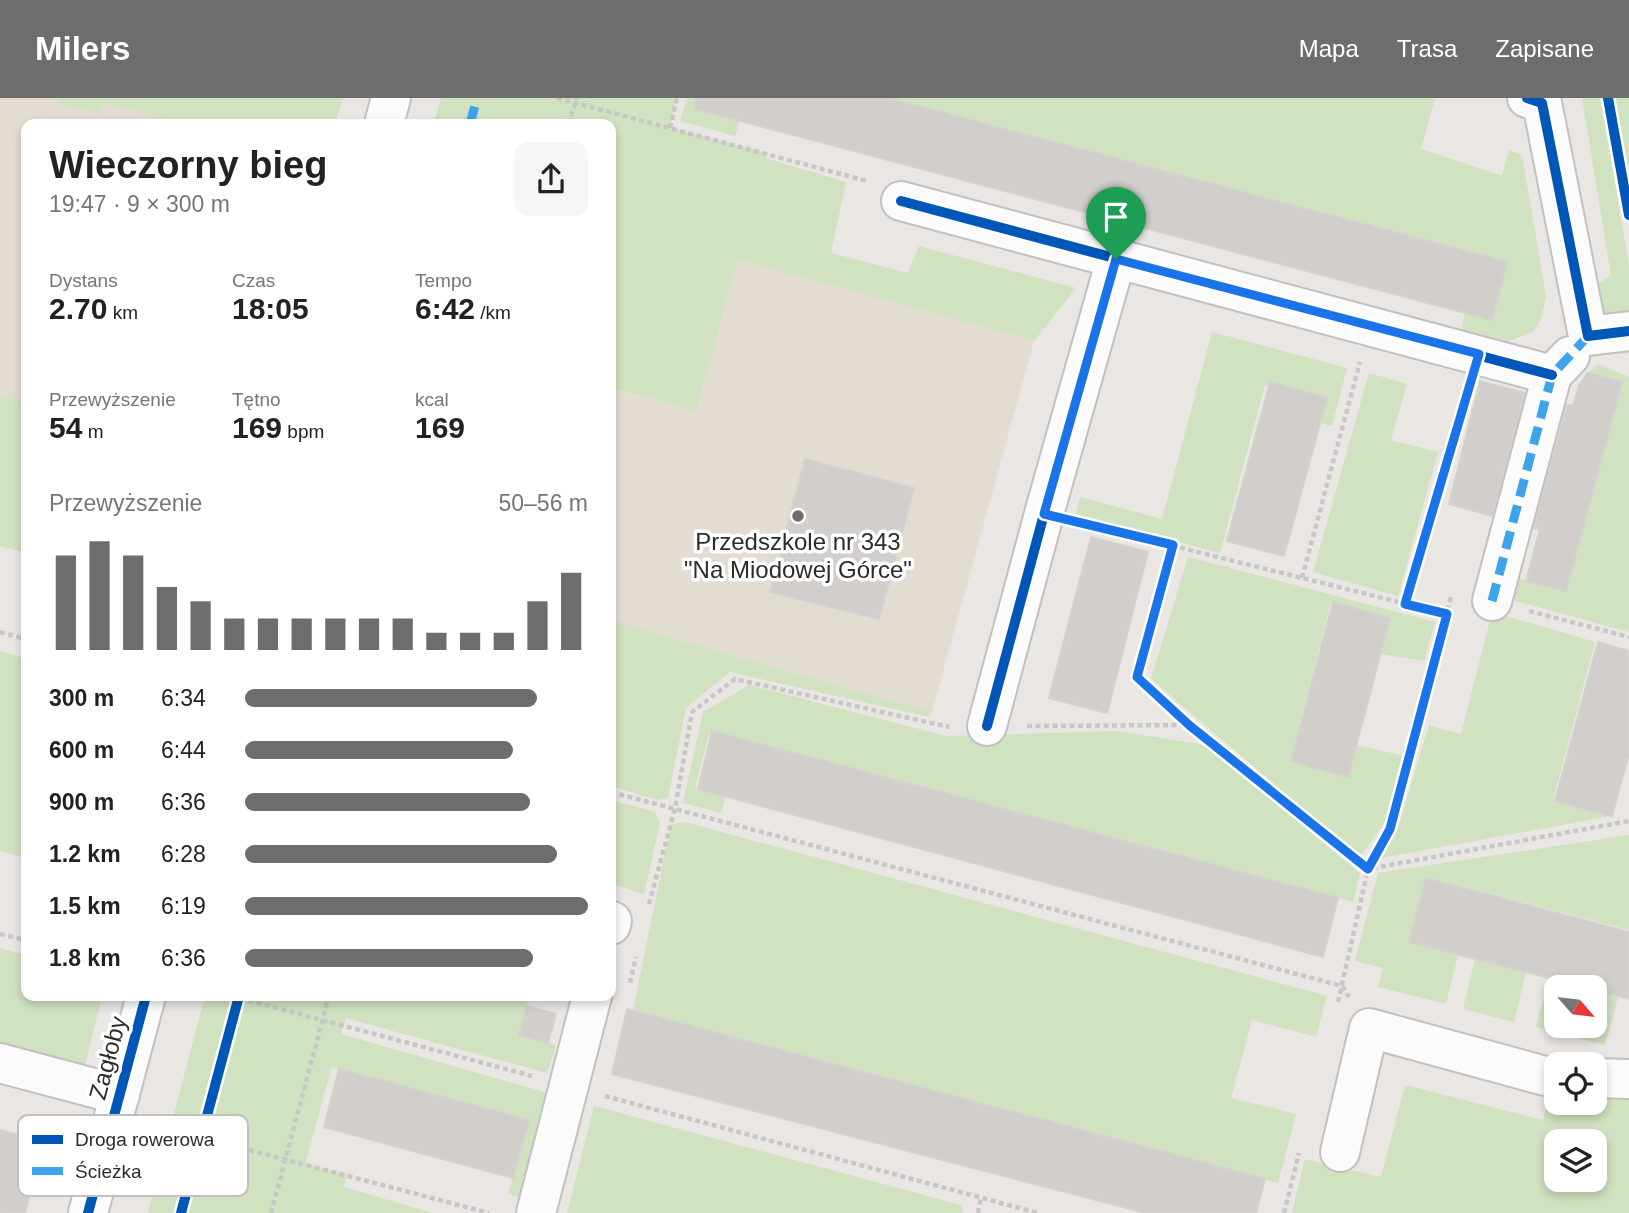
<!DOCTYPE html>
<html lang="pl">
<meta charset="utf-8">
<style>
:root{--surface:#fff;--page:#f6f6f6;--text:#222;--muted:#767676;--accent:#6e6d6c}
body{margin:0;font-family:Helvetica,sans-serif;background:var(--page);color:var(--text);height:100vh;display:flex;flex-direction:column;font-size:26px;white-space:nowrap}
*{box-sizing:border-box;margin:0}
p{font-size:23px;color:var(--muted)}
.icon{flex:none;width:38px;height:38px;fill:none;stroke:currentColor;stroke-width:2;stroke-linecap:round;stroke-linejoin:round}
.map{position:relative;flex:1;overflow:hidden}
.side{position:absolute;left:21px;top:21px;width:595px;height:882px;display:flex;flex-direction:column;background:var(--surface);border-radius:14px;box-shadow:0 4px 10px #0003}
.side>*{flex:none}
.needle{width:46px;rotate:118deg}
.buttons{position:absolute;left:1544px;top:877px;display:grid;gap:14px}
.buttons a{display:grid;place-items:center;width:63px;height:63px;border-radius:14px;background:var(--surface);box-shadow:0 4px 10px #0003;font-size:35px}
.pin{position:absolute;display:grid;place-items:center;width:60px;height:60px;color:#fff;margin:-72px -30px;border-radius:50% 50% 50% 0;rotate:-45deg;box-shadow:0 0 7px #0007}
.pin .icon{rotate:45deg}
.round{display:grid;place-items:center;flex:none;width:74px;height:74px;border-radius:14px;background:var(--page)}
.summary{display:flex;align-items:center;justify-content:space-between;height:119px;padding:0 28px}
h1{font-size:38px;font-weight:800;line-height:52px}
.stats{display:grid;grid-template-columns:repeat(3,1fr);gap:10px;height:119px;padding:7px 28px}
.stats div{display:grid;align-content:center}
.stats b{font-size:30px;font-weight:800}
.stats small{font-size:19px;font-weight:400}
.stats p{font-size:19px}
.chart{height:196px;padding:14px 28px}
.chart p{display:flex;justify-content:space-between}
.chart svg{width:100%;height:126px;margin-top:7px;stroke:var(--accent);stroke-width:6}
ul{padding:0 28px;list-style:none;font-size:23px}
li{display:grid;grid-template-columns:112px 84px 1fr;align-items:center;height:52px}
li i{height:18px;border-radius:9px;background:var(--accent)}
header{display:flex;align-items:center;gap:42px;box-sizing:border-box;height:98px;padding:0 35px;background:var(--accent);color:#fff}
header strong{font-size:33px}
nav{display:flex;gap:38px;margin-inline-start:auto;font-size:24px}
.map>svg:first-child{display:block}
</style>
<header>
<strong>Milers</strong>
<nav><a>Mapa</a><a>Trasa</a><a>Zapisane</a></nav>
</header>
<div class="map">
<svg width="1629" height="1115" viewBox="0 0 1629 1115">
<rect width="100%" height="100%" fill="#e9e6e3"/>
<g fill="#e3dcd2">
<polygon points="0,0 189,0 282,26 26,26 26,354 0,347"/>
<polygon points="738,162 1034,243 932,614 611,522 611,291 696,314"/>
</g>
<g fill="#d0e2bf" fill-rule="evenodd">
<polygon points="59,0 343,0 335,26 185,26 102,5 99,16 58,6"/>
<polygon points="441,0 676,0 670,30 767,55 766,60 846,84 831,155 908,175 919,148 1076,190 1034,243 738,162 696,314 611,290 611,26 434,26"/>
<polygon points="687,0 712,0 709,15 740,21 735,38 680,23"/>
<polygon points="890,0 1435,0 1421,51 1502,78 1509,52 1522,57 1546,198 1541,222 1533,234 1509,243 1461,231 1465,215 1492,222 1506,164"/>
<polygon points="1582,0 1600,0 1629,167 1629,217 1602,214 1592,190 1611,177"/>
<polygon points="1615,0 1629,0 1629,83"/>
<polygon points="1212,234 1347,270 1332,328 1316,323 1322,302 1265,287 1220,455 1076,416 1080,399 1162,421"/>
<polygon points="1598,266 1629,279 1629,534 1498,498 1504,477 1567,493 1622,284 1589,275"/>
<polygon points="1369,275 1407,286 1391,342 1438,354 1398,498 1313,474"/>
<polygon points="0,298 26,305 26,455 0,448"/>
<polygon points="1188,459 1435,524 1424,563 1381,556 1390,519 1331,504 1290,663 1348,679 1356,647 1404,658 1384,725 1360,759 1151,581"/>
<polygon points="1492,514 1595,544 1553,702 1611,718 1382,760 1398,730 1429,627 1461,636"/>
<polygon points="611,522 932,614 929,619 730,574 686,610 668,700 657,702 611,688"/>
<polygon points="0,553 26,561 26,760 0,753"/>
<polygon points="749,587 946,638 1117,633 1206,647 1360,775 1353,804 709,636 695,689 726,697 721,715 683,705 703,614"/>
<polygon points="611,702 655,714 660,725 644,796 611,786"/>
<polygon points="685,724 1327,898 1316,939 1252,922 1231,1000 1296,1016 1278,1085 632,917 671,726"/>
<polygon points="1629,737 1629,832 1426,779 1408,843 1458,857 1446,906 1378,889 1383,870 1355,863 1378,775"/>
<polygon points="0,850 26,857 26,898 102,898 84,972 0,950"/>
<polygon points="1475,861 1526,874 1514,924 1463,911"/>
<polygon points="1549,880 1583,889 1556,889 1556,928 1594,928 1594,892 1618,899 1605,947 1536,929"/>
<polygon points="205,898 529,898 519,937 556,947 547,975 346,920 341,936 548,995 520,1100 508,1096 529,1021 332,969 305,1066 347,1077 344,1089 433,1115 148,1115"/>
<path d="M1405 987 1543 1022 1551 991H1556V1004H1594V990L1629 989V1115H1292L1305 1061 1381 1079ZM1556 1043H1594V1082H1556Z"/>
<polygon points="594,1008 961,1107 963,1115 567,1115"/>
</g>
<g fill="#d1cecc" stroke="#d4d2cf" stroke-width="2">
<polygon points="696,0 888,0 1507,164 1492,222 695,11"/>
<polygon points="1588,275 1622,284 1566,493 1526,483 1540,431 1534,430 1567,307 1573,308 1579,287"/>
<polygon points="1480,283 1525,295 1492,418 1449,406"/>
<polygon points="1270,284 1327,300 1284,458 1227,443"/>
<polygon points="805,361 914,390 879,521 770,494"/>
<polygon points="1091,439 1148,454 1107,615 1049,600"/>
<polygon points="1333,504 1390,520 1348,679 1291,663"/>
<polygon points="1598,544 1629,553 1629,656 1612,718 1555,703"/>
<polygon points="712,633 1338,800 1323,859 698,691"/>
<polygon points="1426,780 1629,834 1629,901 1594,892 1594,889 1585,889 1409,844"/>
<polygon points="527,908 556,916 548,945 519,937"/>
<polygon points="627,911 1265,1081 1256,1115 1146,1115 612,976"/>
<polygon points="339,971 529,1022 513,1080 324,1029"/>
<polygon points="0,1032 44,1044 25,1115 0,1115"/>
</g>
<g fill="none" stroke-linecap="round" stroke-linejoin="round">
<g stroke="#c2c1c1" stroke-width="42">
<g id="minor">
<polyline points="1527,0 1542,5 1588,238 1629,233"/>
<polyline points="384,26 391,0"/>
<polyline points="901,103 1552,277"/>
<polyline points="1492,503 1552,277 1570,258"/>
<polyline points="987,628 1044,416 1116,161"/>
<polyline points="611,827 612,823"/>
<polyline points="0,965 120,997"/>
<polyline points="1594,980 1629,981"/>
<polyline points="1340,1054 1369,930 1545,978 1556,978"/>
<polyline points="88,1115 146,898"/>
<polyline points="536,1115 592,898"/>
</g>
</g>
<g stroke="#c7c7c6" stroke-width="4.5" stroke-dasharray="5 3.5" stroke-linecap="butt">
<polyline points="557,0 867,83"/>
<polyline points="568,26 577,0"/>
<polyline points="670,30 677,0"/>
<polyline points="1081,425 1447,516"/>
<polyline points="1173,447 1137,579 1189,627 1368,771 1629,723"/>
<polyline points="1302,480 1360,264"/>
<polyline points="1405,506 1467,294"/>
<polyline points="1529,513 1629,539"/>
<polyline points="0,534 26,541"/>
<polyline points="1027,628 1189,627"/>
<polyline points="611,694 1342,888 1349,899"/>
<polyline points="649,806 675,710 692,614 735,581 949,629"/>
<polyline points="0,836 26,842"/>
<polyline points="630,885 636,859"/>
<polyline points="232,898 532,978"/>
<polyline points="1338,904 1368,771 1390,731 1451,499"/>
<polyline points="605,998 1038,1115"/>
<polyline points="154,1022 191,1027 207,1041 489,1115"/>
<polyline points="271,1115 329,898"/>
<polyline points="978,1115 981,1100"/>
<polyline points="1284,1115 1299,1055"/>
</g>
<use href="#minor" stroke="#fcfbfb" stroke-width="38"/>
<g stroke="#3ea3eb" stroke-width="9" stroke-dasharray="18 9" stroke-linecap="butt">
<polyline points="470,26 477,0"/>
<polyline points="1492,503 1552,277 1588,238"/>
</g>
<g stroke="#fff" stroke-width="15">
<g id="cycleway">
<polyline points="1527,0 1542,5 1588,238 1629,233"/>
<polyline points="1608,0 1629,117"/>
<polyline points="901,103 1552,277"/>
<polyline points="987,628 1044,416 1116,161"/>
<polyline points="88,1115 146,898"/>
<polyline points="181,1115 239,898"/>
</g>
</g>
<use href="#cycleway" stroke="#0057b8" stroke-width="10"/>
</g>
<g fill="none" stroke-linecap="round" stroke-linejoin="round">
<g stroke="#fff" stroke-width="14">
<polygon id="route" points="1116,161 1479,256 1405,506 1447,516 1390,731 1368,771 1189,627 1137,579 1173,447 1044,416"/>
</g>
<use href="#route" stroke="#1a73e8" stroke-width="9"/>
</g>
<circle fill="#6e6d6c" stroke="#fff" stroke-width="2.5" cx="798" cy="418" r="7"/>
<g text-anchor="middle" stroke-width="7" stroke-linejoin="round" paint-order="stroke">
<g font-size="24" fill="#2c2c2c" stroke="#fff">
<text x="798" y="452">Przedszkole nr 343<tspan x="798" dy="28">"Na Miodowej Górce"</tspan></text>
</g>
<g font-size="24" fill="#2c2c2c" stroke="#fff">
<text transform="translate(108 960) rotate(-75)" y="8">Zagłoby</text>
</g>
</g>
<rect x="18" y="1017" width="230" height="81" rx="10" fill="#fff" stroke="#c0c0c0" stroke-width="2"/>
<rect x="32" y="1037" width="31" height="9" fill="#0057b8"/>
<rect x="32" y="1069" width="31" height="8" fill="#3ea3eb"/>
<g font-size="19" fill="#2c2c2c">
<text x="75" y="1048">Droga rowerowa</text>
<text x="75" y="1080">Ścieżka</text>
</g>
</svg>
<div class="buttons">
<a><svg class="needle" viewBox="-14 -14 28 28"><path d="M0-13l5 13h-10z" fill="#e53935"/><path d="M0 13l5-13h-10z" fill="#767676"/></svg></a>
<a><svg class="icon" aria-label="locate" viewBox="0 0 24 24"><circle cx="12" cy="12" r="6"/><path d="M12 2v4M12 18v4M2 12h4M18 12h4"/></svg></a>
<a><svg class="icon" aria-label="layers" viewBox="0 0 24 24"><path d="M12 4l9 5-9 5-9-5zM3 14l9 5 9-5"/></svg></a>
</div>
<div class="pin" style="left:1116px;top:161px;background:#1e9e55"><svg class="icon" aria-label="arrive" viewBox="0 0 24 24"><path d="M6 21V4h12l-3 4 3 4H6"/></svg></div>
<section class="side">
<div class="summary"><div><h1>Wieczorny bieg</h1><p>19:47 · 9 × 300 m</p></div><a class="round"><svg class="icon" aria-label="share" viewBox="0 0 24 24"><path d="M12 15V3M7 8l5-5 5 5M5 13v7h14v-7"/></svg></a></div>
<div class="stats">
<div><p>Dystans</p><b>2.70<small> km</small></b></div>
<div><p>Czas</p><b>18:05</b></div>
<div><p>Tempo</p><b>6:42<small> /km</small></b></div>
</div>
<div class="stats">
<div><p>Przewyższenie</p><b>54<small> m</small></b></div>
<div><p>Tętno</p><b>169<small> bpm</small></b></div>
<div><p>kcal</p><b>169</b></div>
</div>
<div class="chart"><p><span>Przewyższenie</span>50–56 m</p>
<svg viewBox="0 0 160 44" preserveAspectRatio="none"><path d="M5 44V11M15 44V6M25 44V11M35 44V22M45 44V27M55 44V33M65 44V33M75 44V33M85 44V33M95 44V33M105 44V33M115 44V38M125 44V38M135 44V38M145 44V27M155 44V17"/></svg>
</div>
<ul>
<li><b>300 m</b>6:34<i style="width:85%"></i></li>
<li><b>600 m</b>6:44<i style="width:78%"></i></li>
<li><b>900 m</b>6:36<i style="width:83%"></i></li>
<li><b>1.2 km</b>6:28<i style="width:91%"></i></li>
<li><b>1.5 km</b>6:19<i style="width:100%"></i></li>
<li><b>1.8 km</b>6:36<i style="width:84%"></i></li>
</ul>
</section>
</div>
